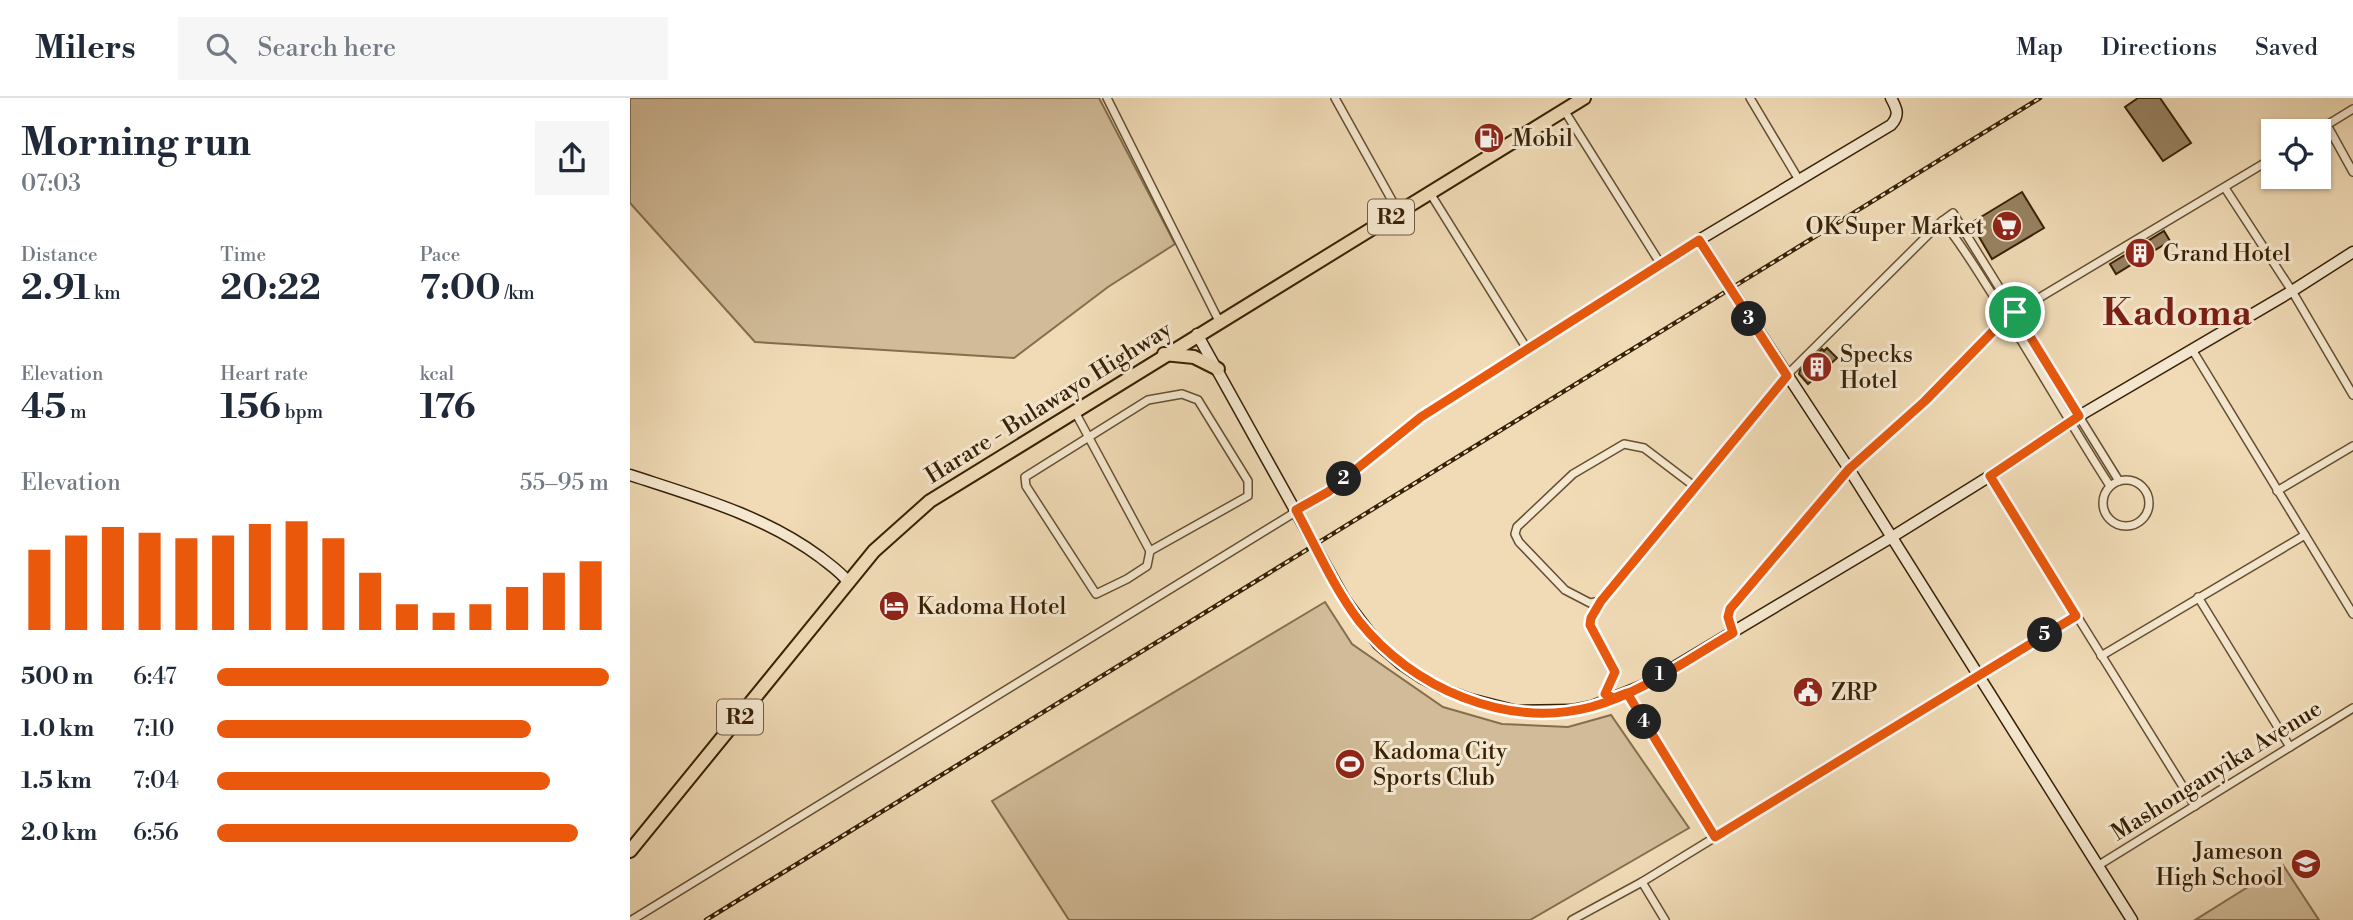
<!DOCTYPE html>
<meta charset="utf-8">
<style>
:root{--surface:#fff;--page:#f6f6f7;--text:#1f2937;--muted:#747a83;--line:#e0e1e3;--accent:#ea580c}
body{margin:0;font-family:"Libre Bodoni",serif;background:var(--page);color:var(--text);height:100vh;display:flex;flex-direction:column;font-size:26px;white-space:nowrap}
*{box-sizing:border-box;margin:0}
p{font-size:23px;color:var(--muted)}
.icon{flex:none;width:38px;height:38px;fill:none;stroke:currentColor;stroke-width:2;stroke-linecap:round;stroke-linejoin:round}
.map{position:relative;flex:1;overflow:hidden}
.side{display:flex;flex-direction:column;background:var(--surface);width:630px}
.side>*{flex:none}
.tools{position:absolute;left:1631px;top:21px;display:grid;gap:14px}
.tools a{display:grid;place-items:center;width:70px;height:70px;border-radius:0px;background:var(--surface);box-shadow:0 2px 5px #0004;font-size:35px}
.pin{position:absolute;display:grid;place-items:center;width:60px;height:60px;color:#fff;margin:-30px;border:4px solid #fff;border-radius:50%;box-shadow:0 2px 7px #0007}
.km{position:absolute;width:35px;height:35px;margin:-18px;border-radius:50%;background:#222;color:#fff;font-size:19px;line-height:35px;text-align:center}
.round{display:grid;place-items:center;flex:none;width:74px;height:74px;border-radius:0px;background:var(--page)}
.overview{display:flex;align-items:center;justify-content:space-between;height:119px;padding:0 21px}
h1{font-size:38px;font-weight:700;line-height:52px}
.metrics{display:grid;grid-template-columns:repeat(3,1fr);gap:10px;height:119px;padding:7px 21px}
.metrics div{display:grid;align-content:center}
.metrics b{font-size:35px;font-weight:700}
.metrics small{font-size:19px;font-weight:400}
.metrics p{font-size:19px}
.chart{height:196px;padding:14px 21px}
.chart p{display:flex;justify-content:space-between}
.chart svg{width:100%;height:126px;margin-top:7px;stroke:var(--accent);stroke-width:6}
ul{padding:0 21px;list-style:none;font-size:23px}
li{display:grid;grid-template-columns:112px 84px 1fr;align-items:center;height:52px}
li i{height:18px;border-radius:9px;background:var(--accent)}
header{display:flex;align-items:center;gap:42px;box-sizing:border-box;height:98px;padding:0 35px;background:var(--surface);border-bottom:2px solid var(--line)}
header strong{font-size:33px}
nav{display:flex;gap:38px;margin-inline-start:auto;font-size:24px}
.search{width:490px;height:63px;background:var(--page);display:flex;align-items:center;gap:18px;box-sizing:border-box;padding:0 24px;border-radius:0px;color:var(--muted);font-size:26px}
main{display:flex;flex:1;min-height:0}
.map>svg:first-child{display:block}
</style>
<header>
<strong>Milers</strong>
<div class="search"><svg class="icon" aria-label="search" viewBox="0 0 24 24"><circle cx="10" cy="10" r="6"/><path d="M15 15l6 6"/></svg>Search here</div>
<nav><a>Map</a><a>Directions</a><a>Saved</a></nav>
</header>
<main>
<section class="side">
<div class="overview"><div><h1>Morning run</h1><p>07:03</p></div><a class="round"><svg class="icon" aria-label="share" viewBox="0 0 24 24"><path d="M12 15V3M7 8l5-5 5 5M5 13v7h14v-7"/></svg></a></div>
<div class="metrics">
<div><p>Distance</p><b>2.91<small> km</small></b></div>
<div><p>Time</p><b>20:22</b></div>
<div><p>Pace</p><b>7:00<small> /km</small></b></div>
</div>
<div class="metrics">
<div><p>Elevation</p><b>45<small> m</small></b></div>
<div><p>Heart rate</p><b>156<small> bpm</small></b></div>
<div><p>kcal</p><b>176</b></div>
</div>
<div class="chart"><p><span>Elevation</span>55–95 m</p>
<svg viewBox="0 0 160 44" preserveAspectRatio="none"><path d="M5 44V16M15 44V11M25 44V8M35 44V10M45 44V12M55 44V11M65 44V7M75 44V6M85 44V12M95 44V24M105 44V35M115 44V38M125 44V35M135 44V29M145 44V24M155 44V20"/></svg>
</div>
<ul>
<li><b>500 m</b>6:47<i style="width:100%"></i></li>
<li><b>1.0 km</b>7:10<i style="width:80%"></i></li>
<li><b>1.5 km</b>7:04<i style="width:85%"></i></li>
<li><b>2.0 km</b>6:56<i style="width:92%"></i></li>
</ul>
</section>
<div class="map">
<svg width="1723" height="822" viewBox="0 0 1723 822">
<rect width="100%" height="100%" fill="#f0dbb6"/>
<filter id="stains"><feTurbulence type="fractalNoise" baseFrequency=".00286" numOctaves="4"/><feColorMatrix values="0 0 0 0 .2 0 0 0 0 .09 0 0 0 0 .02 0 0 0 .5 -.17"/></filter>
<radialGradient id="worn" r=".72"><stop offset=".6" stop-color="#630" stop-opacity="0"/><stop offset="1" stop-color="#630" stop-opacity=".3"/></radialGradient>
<g fill="#d1bb98" stroke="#846e4e" stroke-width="2">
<polygon points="0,0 469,0 545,146 478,189 384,260 125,244 0,105"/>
<polygon points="695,504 722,546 813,609 872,626 938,629 981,617 1059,730 900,822 439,822 362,703"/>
<polygon points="1653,767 1689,822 1565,822"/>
</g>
<g fill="#978261" stroke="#372105" stroke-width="2">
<polygon points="1508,0 1530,0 1561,45 1533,63 1495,9"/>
<polygon points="1392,94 1414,130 1362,161 1341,125"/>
<polygon points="1534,133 1540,143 1486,176 1480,166"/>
<polygon points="1197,250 1207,260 1178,286 1169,276 1170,272 1190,257 1188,255 1192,251 1194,253"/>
</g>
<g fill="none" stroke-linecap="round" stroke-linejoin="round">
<g stroke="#655031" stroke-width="10">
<g id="street">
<polyline points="477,0 589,223"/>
<polyline points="705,0 769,115"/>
<polyline points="1120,0 1169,82"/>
<polyline points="934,12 1030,165"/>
<polyline points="1697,27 1723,74"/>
<polyline points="1687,33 1723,11"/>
<polyline points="1595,90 1662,193 1723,297"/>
<polyline points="800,95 897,251"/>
<path d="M1312 123C1332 146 1347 173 1364 199 1404 261 1440 326 1480 388"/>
<polyline points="1563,253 1723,516"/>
<polygon points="552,296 568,302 618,383 618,398 520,453 517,468 497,481 466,496 396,388 395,379 518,302"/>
<polyline points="444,312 520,453"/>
<polyline points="1360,378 1565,708"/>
<circle cx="1496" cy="405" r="23"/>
<polyline points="1064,388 1014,350 994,346 943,376 887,429 885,436 889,444 935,492 960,505 971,503 1156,278 1312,123 1323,115 1489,383"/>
<polyline points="1647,393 1723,348"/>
<polyline points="1568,499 1660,649"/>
<polyline points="971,503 961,520 959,527 985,574 975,596 984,599"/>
<polyline points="1103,535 1098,519 1100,511 1219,371 1295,303 1377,219 1643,60"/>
<polyline points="1471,558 1675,437"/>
<polyline points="997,595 1085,739"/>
<polyline points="1469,767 1723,610"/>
<polyline points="1012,784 1035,822"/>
<polyline points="2,822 698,394 791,319 1069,142"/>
<polyline points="942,822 1012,784 1446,518"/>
</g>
</g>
<g stroke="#372105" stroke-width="13">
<g id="secondary">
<path d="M1261 0C1267 11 1270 17 1261 27L1069 142 1219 371 1502 822"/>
<polyline points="567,236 715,502 748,546 771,566 792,580 813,591 840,601 887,613 942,612 962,608 1014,587 1262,439 1360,378 1449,318 1662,193 1723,154"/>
<path d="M0 377C67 399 133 417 190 459 200 467 211 474 218 484"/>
</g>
</g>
<g stroke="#372105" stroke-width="16">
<g id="highway">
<polyline points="534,256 564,259 588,271"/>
<polyline points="0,753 244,453 300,403 954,0"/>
</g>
</g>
<use href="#street" stroke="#f5e8d0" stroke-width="7"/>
<use href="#secondary" stroke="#f5e8d0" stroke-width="10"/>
<use href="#highway" stroke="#f0dbb6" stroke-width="12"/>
<g stroke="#372105" stroke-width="4.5">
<polyline id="rail" points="76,822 1410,0"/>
</g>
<use href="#rail" stroke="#f5e8d0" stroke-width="2" stroke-dasharray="5" stroke-linecap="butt"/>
</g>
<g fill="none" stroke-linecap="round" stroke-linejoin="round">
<g stroke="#fff" stroke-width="14">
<path id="route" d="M1385 214 1377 219 1295 303 1219 371 1100 511 1098 519 1103 535C1058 561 1012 595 961 609 876 631 782 590 729 523 704 490 686 449 666 412L698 394 791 319 1069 142 1157 278 971 503 961 520 960 527 985 574 975 596 984 600 997 595 1085 739 1446 518 1360 378 1449 318 1385 214"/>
</g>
<use href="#route" stroke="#ea580c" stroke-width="9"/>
</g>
<defs>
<g id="fuel-disc" transform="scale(1.575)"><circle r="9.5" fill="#8f2418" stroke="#f5e8d0"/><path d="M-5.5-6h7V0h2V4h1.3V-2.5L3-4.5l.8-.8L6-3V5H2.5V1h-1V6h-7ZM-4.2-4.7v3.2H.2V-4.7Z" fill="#fff"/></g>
<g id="supermarket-disc" transform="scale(1.575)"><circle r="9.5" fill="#8f2418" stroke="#f5e8d0"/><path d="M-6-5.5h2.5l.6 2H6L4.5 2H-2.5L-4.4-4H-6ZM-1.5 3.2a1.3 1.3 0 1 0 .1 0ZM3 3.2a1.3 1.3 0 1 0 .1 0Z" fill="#fff"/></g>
<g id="building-disc" transform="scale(1.575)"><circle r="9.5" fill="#8f2418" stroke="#f5e8d0"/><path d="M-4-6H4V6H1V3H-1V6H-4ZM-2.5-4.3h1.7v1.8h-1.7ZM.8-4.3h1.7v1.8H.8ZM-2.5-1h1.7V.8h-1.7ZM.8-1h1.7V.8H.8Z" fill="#fff"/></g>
<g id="hotel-disc" transform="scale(1.575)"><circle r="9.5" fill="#8f2418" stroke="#f5e8d0"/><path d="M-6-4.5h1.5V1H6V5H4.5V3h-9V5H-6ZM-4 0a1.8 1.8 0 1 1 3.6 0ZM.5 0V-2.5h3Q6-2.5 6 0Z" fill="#fff"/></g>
<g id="civic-disc" transform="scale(1.575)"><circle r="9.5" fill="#8f2418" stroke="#f5e8d0"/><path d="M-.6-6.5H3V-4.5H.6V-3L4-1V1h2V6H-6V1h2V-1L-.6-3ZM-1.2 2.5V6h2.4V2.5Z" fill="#fff"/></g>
<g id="stadium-disc" transform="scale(1.575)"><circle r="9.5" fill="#8f2418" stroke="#f5e8d0"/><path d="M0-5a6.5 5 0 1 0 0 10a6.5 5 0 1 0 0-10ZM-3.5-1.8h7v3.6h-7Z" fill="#fff"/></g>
<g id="school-disc" transform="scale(1.575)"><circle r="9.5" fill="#8f2418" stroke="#f5e8d0"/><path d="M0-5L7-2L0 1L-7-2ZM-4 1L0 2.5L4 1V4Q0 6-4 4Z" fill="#fff"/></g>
</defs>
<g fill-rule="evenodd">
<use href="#fuel-disc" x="859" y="40"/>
<use href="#supermarket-disc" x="1377" y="128"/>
<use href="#building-disc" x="1510" y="155"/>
<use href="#building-disc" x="1187" y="269"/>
<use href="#hotel-disc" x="264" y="508"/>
<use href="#civic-disc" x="1178" y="594"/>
<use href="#stadium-disc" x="720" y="666"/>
<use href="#school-disc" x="1676" y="766"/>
</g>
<g text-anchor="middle" stroke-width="6" stroke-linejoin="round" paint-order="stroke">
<g fill="#f5e8d0" stroke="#705d42" stroke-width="2">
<rect x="738" y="101.5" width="46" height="35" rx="5"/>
<rect x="87" y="601.5" width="46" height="35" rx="5"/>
</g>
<g font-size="21" font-weight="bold" fill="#372105">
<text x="761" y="126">R2</text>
<text x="110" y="626">R2</text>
</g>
<g font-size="23" fill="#372105" stroke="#f5e8d0" text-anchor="start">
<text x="882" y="48">Mobil</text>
<text x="1354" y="136" text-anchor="end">OK Super Market</text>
<text x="1533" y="163">Grand Hotel</text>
<text x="1210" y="264">Specks<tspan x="1210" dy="26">Hotel</tspan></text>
<text x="287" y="516">Kadoma Hotel</text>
<text x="1201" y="602">ZRP</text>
<text x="743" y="661">Kadoma City<tspan x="743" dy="26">Sports Club</tspan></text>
<text x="1653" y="761" text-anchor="end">Jameson<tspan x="1653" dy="26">High School</tspan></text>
</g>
<g font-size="23" fill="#372105" stroke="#f5e8d0">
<text transform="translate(418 304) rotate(-32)" y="8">Harare - Bulawayo Highway</text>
<text transform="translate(1586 672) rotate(-32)" y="8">Mashonganyika Avenue</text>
</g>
<g font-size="37" font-weight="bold" fill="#7a1f14" stroke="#f5e8d0">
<text x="1547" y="227">Kadoma</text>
</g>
</g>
<rect width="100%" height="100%" filter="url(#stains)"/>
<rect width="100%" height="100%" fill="url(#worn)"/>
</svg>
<div class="tools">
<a><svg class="icon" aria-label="locate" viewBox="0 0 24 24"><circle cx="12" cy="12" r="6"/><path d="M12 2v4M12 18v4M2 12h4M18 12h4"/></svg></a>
</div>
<div class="pin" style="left:1385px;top:214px;background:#1e9e55"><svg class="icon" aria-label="arrive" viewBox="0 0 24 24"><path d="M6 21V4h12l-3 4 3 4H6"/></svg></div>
<b class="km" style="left:1030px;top:577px">1</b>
<b class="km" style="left:714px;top:381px">2</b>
<b class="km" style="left:1119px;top:221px">3</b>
<b class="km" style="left:1014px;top:624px">4</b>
<b class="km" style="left:1415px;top:537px">5</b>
</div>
</main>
